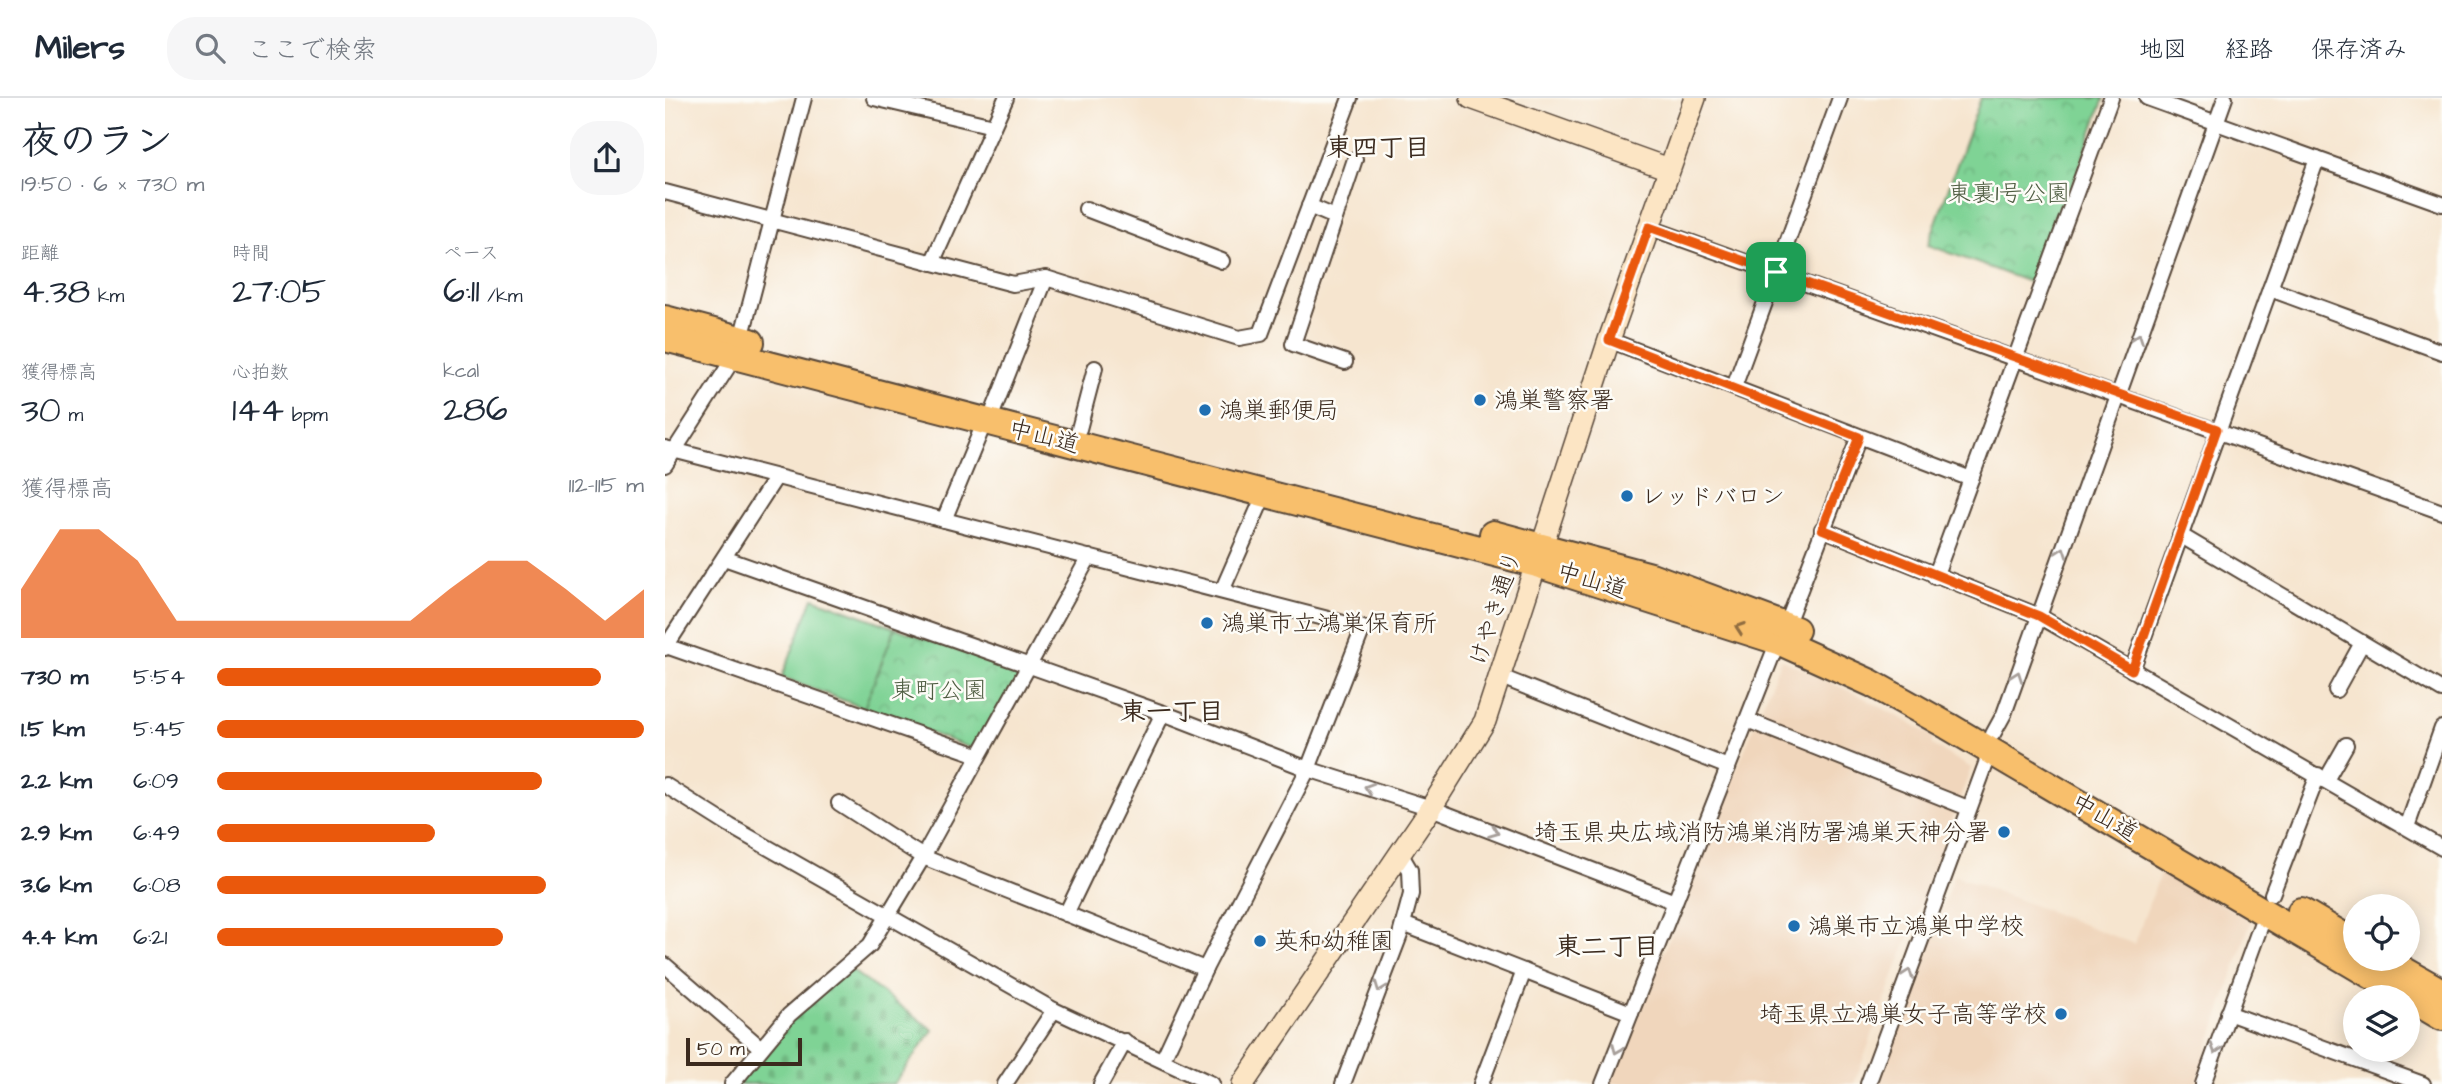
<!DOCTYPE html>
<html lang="ja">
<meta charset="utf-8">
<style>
:root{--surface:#fff;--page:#f6f6f7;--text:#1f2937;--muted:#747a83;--line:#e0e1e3;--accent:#ea580c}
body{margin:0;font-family:"Architects Daughter","Klee One",sans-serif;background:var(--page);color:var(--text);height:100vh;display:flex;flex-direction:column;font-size:26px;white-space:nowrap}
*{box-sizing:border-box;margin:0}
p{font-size:23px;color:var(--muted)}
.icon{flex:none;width:38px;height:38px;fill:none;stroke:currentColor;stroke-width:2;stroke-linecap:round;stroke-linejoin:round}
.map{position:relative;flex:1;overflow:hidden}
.sheet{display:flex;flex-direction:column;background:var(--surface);width:665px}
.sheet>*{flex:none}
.buttons{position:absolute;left:1678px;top:796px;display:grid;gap:14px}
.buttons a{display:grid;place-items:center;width:77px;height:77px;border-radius:50%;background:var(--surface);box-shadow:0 4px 18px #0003;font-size:35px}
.scale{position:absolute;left:21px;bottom:18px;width:116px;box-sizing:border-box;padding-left:7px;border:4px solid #3b2a1e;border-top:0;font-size:19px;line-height:24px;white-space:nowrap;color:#3b2a1e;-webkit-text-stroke:5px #fdfcf7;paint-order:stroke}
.pin{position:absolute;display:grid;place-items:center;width:60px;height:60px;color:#fff;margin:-30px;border-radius:14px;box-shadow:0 4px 10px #0006}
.round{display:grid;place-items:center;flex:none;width:74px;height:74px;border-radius:28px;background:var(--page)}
.head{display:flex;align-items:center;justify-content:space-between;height:119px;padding:0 21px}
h1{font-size:38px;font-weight:600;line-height:52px}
.figures{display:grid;grid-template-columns:repeat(3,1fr);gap:10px;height:119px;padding:7px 21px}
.figures div{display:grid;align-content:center}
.figures b{font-size:35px;font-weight:600}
.figures small{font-size:19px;font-weight:400}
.figures p{font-size:19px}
.chart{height:196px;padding:14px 21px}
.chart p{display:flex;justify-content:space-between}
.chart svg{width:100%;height:126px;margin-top:7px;fill:var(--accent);opacity:.7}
ul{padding:0 21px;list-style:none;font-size:23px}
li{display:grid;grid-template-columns:112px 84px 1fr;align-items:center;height:52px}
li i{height:18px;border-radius:9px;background:var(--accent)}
header{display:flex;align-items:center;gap:42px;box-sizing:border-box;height:98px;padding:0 35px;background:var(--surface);border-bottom:2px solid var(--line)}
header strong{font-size:33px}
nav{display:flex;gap:38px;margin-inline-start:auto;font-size:24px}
.search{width:490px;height:63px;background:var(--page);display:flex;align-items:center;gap:18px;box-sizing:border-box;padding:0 24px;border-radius:28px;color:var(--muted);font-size:26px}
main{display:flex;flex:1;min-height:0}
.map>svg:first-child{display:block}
</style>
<header>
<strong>Milers</strong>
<div class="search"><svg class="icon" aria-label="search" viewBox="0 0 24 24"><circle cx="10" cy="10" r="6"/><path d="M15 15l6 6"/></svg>ここで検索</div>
<nav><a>地図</a><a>経路</a><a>保存済み</a></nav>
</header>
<main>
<section class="sheet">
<div class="head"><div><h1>夜のラン</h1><p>19:50 · 6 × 730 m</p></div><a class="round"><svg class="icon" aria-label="share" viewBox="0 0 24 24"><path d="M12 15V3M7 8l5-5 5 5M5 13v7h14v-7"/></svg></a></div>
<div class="figures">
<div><p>距離</p><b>4.38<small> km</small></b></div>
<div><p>時間</p><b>27:05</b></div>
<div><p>ペース</p><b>6:11<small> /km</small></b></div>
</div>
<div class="figures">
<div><p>獲得標高</p><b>30<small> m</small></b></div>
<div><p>心拍数</p><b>144<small> bpm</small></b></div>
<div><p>kcal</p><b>286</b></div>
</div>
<div class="chart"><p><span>獲得標高</span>112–115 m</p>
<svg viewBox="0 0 160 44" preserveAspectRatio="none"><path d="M0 44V27L10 6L20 6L30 17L40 38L50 38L60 38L70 38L80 38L90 38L100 38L110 27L120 17L130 17L140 27L150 38L160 27V44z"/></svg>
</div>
<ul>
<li><b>730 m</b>5:54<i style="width:90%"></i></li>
<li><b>1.5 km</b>5:45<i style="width:100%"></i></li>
<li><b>2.2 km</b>6:09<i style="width:76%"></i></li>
<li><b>2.9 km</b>6:49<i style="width:51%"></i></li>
<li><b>3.6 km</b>6:08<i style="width:77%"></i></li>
<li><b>4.4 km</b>6:21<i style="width:67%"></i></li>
</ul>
</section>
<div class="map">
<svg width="1777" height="986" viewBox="0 0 1777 986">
<defs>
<pattern id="cemetery-stones" width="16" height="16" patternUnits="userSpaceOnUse" patternTransform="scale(1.75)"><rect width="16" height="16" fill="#7fd395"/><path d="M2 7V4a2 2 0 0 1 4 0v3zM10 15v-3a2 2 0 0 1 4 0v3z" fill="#6fb580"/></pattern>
<pattern id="park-crowns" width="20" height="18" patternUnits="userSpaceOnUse" patternTransform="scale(1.75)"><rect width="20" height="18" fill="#7fd395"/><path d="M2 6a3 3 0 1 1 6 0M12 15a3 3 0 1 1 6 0" fill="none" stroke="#6fb580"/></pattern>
</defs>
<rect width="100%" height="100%" fill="#fdfcf7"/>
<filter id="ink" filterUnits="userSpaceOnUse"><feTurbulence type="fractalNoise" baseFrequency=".0143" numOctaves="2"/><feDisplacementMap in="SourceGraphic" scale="14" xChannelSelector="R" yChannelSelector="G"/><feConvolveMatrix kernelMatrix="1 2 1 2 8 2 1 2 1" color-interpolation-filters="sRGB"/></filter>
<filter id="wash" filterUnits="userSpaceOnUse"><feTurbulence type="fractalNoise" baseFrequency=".00686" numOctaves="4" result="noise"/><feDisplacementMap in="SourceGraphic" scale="28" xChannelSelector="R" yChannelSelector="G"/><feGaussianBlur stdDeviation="1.57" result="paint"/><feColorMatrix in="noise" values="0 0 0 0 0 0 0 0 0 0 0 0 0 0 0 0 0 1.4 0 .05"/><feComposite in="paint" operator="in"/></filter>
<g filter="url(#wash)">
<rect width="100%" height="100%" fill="#f6e5cf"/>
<g fill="#f0d6bc">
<polygon points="1116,561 1199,600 1267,637 1267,647 1306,670 1189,986 946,986"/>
<polygon points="1497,771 1586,823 1531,986 1211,986 1289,777 1469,846"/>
</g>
<polygon fill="url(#cemetery-stones)" stroke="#5d7e5a" stroke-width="2" points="182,869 268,932 229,986 67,986 124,917"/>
<g fill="url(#park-crowns)" stroke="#5d7e5a" stroke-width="2">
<polygon points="1316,0 1439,0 1372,187 1263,147"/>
<polygon points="148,500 350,573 353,582 312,648 305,650 117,579"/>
</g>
<polygon fill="#7fd395" stroke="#5d7e5a" stroke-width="2" points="148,500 230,530 199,610 117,579"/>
</g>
<g filter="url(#ink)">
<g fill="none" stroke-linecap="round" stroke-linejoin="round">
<g stroke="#574639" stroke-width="18">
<g id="street">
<polyline points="209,0 328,28"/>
<polyline points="1482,0 1777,106"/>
<polyline points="0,94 348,186 381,180 574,240 596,236 685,0"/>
<polyline points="644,108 670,119"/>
<polyline points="421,111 557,163"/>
<polyline points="983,129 1777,414"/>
<polyline points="267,165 341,0"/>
<polyline points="1605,191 1777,254"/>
<polyline points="76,241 139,0"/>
<polyline points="944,242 1306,381"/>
<polyline points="680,264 628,246 690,61"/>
<polyline points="1069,289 1175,0"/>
<polyline points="329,311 381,180"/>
<polyline points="414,331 430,270"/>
<polyline points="0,350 698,530 643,671 540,871 498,961"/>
<polyline points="0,367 70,258"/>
<polyline points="279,422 320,323"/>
<polyline points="1157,431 1374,518 1777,750"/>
<polyline points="1515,437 1777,592"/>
<polyline points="59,460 498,615 643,671 766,710 1010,804"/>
<polyline points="1270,479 1446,0"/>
<polyline points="557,493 600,395"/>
<polyline points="1121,528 1194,339"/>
<polyline points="1,548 313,657"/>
<polyline points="0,550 111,379"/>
<polyline points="1467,572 1652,61"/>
<polyline points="836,579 1063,669"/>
<polyline points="1671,592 1697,545"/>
<polyline points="1082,622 1303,710"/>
<polyline points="1328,636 1339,616 1560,0"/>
<polyline points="1661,682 1681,647"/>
<polyline points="0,687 65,728 389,912 547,986"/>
<polyline points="174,705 258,759 540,871"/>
<polyline points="1742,729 1777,630"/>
<polyline points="1607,796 1653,677"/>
<polyline points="401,816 498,615"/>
<polyline points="738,826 966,915"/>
<polyline points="0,867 96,950"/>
<polyline points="1563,915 1758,986"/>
<polyline points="67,986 124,917 205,847 258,759 424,459"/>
<polyline points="340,986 389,912"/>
<polyline points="436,986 460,943"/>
<polyline points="678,986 735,837 746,796 745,772 735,755"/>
<polyline points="816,986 859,873"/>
<polyline points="938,986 1113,543"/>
<polyline points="1203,986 1326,652"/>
<polyline points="1538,986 1601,813"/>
</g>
</g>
<g stroke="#574639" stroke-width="24">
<g id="secondary">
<polyline points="806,0 1004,71"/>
<polyline points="578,986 766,710 820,623 944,242 1030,0"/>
</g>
</g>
<g stroke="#574639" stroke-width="30">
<g id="highway">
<polyline points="0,221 86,244"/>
<polyline points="0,240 872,466 1113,543 1206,585 1283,628 1777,919"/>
<polyline points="828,436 986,478 1131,532"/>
<polyline points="1636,813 1690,845"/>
<polyline points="1719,861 1777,894"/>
</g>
</g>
<use href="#street" stroke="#fff" stroke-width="14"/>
<use href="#secondary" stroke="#fce5c4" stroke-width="21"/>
<use href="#highway" stroke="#f8bf6c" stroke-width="26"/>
</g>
<defs><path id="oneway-chevron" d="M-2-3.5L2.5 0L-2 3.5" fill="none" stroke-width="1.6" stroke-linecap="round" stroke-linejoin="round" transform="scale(1.75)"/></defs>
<g stroke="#a79f9a">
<use href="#oneway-chevron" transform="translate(1473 240) rotate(-70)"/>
<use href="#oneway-chevron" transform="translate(1397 454) rotate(-70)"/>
<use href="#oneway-chevron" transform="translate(1352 578) rotate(-70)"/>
<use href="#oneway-chevron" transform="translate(704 690) rotate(-162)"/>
<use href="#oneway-chevron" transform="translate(829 734) rotate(21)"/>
<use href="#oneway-chevron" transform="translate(1243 876) rotate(-70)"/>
<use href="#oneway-chevron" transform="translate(715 889) rotate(111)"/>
<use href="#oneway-chevron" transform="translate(952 951) rotate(112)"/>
<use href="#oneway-chevron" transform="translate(1551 951) rotate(109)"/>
</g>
<use stroke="#906d41" href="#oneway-chevron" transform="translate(1075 530) rotate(-161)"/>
</g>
<g fill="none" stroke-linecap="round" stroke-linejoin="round" filter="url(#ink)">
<g stroke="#fff" stroke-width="14">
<polygon id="route" points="984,129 1552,331 1467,572 1374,518 1157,431 1194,339 944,242"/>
</g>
<use href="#route" stroke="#ea580c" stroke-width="9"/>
</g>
<g fill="#1f6fb2" stroke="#fdfcf7" stroke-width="2.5">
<circle cx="815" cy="302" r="7"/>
<circle cx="540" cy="312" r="7"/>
<circle cx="962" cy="398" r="7"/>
<circle cx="542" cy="525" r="7"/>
<circle cx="1339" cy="734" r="7"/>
<circle cx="1129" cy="828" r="7"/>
<circle cx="595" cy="843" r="7"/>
<circle cx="1396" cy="916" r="7"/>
</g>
<g text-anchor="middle" stroke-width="5" stroke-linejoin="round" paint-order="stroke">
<g font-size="24" fill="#4f5d42" stroke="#fdfcf7">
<text x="1344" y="103">東裏1号公園</text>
<text x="274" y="600">東町公園</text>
</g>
<g font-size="24" fill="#3b2a1e" stroke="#fdfcf7" text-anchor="start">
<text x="829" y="310">鴻巣警察署</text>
<text x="554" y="320">鴻巣郵便局</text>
<text x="976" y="406">レッドバロン</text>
<text x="556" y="533">鴻巣市立鴻巣保育所</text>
<text x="1325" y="742" text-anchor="end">埼玉県央広域消防鴻巣消防署鴻巣天神分署</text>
<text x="1143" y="836">鴻巣市立鴻巣中学校</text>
<text x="609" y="851">英和幼稚園</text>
<text x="1382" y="924" text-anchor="end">埼玉県立鴻巣女子高等学校</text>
</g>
<g font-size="24" fill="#3b2a1e" stroke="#fdfcf7">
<text transform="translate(379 338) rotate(14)" y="8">中山道</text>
<text transform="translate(927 482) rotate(17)" y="8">中山道</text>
<text transform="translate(830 510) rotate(-72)" y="8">けやき通り</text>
<text transform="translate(1440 719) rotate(30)" y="8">中山道</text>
</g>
<g font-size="26" font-weight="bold" fill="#3b2a1e" stroke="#fdfcf7">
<text x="713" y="58">東四丁目</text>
<text x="507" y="622">東一丁目</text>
<text x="942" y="857">東二丁目</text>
</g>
</g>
</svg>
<div class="buttons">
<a><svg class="icon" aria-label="locate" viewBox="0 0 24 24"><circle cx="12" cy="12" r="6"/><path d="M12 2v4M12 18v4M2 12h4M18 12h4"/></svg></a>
<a><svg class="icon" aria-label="layers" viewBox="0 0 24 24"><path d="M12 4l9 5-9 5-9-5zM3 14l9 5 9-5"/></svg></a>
</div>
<div class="scale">50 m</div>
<div class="pin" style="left:1111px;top:174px;background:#1e9e55"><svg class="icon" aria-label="arrive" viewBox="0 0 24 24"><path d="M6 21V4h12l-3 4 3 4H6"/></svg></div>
</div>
</main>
